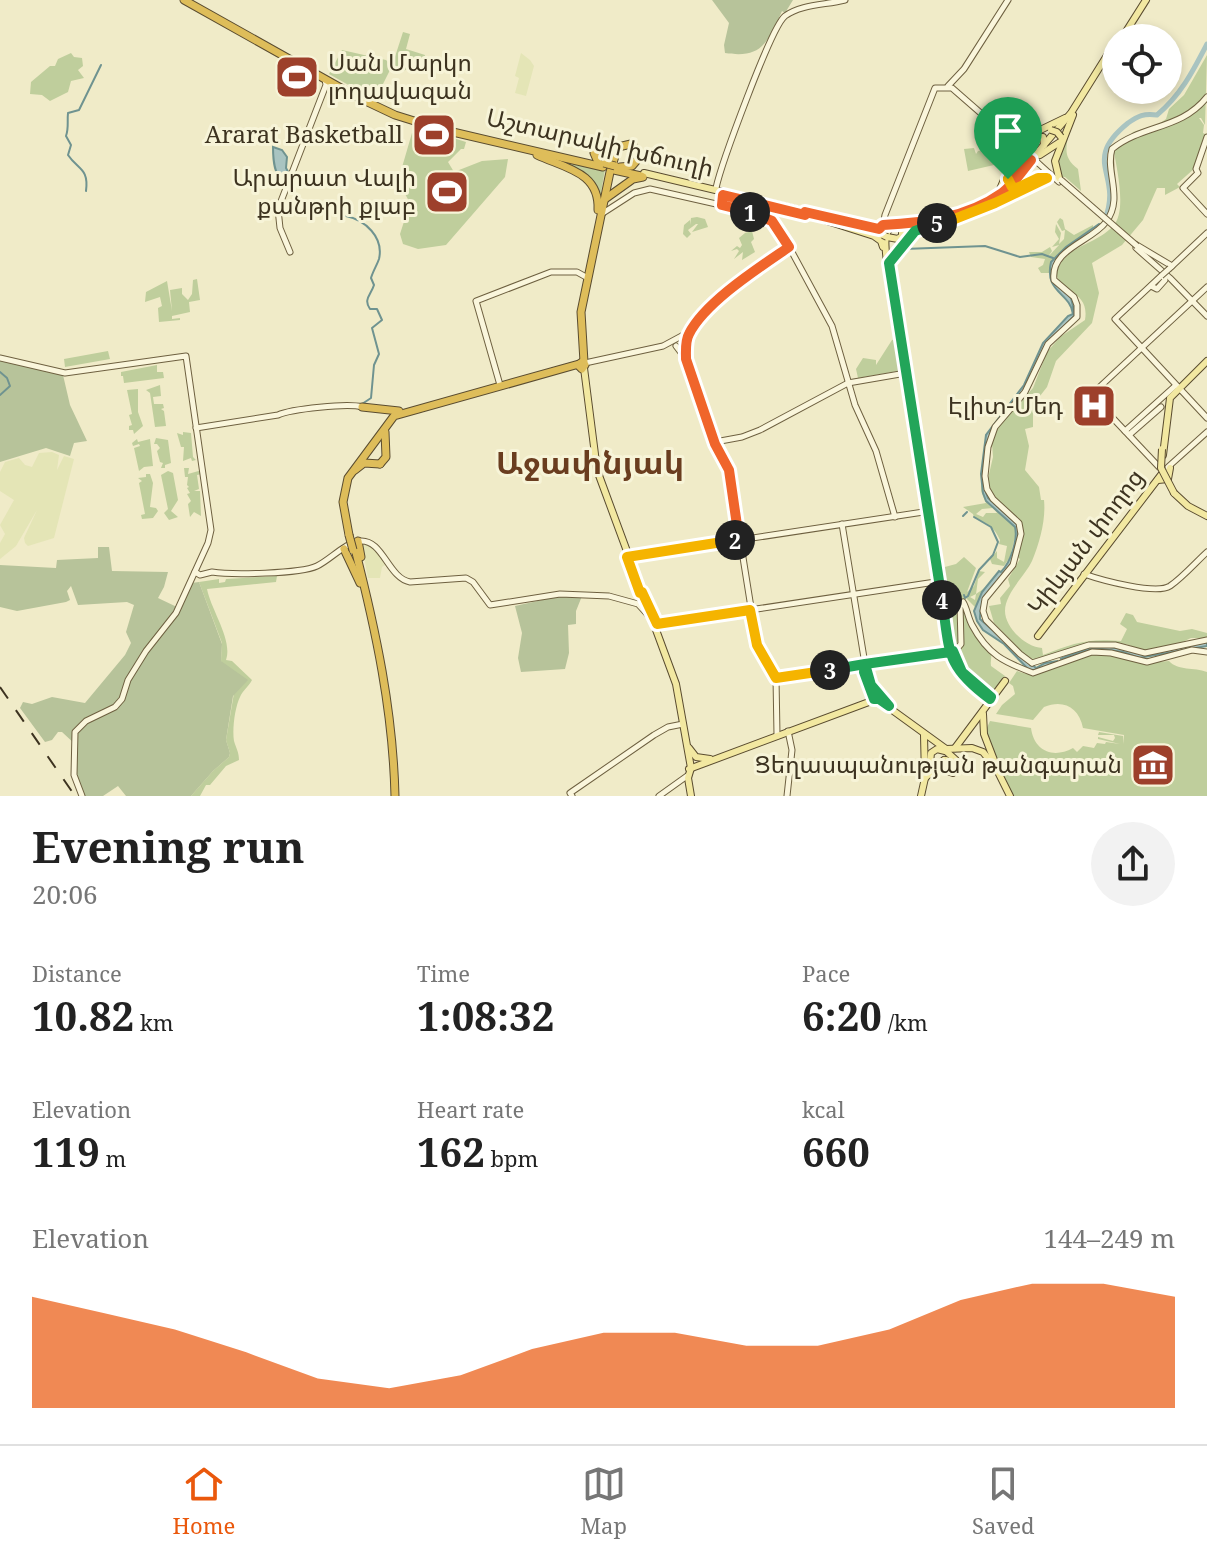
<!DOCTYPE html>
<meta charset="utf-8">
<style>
:root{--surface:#fff;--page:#f2f2f2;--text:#222;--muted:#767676;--line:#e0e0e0;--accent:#ea580c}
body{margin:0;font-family:"Noto Serif","Noto Sans Armenian",serif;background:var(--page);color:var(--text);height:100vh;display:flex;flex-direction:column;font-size:30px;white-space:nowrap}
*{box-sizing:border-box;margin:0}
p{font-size:26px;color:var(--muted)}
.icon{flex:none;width:44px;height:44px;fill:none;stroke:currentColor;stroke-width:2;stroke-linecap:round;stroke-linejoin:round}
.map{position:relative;height:796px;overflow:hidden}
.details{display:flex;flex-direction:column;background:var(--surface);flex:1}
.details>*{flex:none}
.buttons{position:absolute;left:1102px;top:24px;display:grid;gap:16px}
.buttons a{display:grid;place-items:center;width:80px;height:80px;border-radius:50%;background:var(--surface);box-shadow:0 4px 12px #0003;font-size:40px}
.pin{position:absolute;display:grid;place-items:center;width:68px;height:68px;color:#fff;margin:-82px -34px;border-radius:50% 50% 50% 0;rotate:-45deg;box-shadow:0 0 8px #0007}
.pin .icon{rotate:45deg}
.km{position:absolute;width:40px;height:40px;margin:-20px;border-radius:50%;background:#222;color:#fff;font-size:22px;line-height:40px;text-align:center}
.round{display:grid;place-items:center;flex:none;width:84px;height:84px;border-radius:42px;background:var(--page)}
.headline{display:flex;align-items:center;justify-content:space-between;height:136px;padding:0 32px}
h1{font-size:44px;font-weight:700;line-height:60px}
.figures{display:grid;grid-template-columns:repeat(3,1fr);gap:12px;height:136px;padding:8px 32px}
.figures div{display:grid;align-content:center}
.figures b{font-size:40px;font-weight:700}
.figures small{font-size:22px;font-weight:400}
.figures p{font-size:22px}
.chart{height:224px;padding:16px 32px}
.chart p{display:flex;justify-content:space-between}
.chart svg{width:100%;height:144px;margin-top:8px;fill:var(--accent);opacity:.7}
.dock{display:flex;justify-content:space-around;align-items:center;height:112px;border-top:2px solid var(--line);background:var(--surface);font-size:22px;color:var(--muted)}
.dock a{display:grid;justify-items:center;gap:4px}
.dock .current{color:var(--accent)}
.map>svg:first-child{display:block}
</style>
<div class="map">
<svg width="1207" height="796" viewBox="0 0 1207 796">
<rect width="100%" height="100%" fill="#f0ebc8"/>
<g fill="#e4e5b6">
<polygon points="521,53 530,60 534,66 526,96 515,93 519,78 515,76"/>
<polygon points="52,452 59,455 57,470 64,456 74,459 54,538 28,546 25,543 24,538 37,510 16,546 0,559 0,543 5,534 0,525 14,500 0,491 0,472 5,462 19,458 25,465 32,467 39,453"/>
<polygon points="361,542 377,551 385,565 382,567 380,578 368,578"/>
</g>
<g fill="#bfce9c">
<polygon points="403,32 410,34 406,49 425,55 424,60 400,73 392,66 375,100 329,74 342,50 386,60 392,66"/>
<polygon points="71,53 74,57 82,58 83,66 78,70 84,78 71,81 68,92 50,101 42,95 30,94 31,82 50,66 55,66 58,59"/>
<path d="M1207 55 1205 125 1201 118H1199L1204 125 1203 133 1207 135 1195 168 1177 184 1180 187 1165 195V188H1157L1143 220 1122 245 1092 263 1099 293 1092 323 1056 361 1047 387 1033 405V427L1025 429 1029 446 1025 470 1039 487 1041 500H1044C1046 519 1040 542 1032 561 1025 576 1005 593 1005 611 1005 628 1026 647 1042 648L1043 655C1073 643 1088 638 1121 641L1127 629 1120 624 1126 613 1133 615 1137 622 1180 631 1192 629 1207 633V638H1191L1176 645 1145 651 1126 644 1091 642 1041 660 1028 658 994 623 989 606 1001 604 1000 598 1010 586 1008 579 1020 559 1017 557 1021 529 986 487 993 457 992 444 998 426 1033 388 1047 352 1060 337 1085 320C1090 290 1061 295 1056 273 1066 244 1095 246 1113 226 1127 212 1117 170 1114 152L1133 132 1159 124 1166 119 1169 109 1184 95Z"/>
<path d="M1070 125C1067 146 1061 156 1078 169L1081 191 1065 177H1061L1057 162Z"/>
<polygon points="418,127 466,142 464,149 461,149 448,162 454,172 482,161 508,159 505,177 446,245 418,249 403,244 400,234 410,203 398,181 412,133 416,134"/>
<polygon points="974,148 976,154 978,151 992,149 994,165 968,171 964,149"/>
<polygon points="542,154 605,170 600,198 596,187"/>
<polygon points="697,217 705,219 708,227 692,232 698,224 696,224 688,230 691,234 687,238 683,234 684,225 690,220 690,225 691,218"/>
<polygon points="1060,218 1063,220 1065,229 1074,235 1093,225 1093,228 1051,262 1049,273 1041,273 1038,268 1043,265 1045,259 1031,257 1029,252 1042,252 1050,247 1052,251 1048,257 1059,245 1052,247 1059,239 1055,232 1056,224 1061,233 1059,244 1064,239 1065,230 1062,231 1057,222"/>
<polygon points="752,231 754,239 751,242 755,252 742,260 743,252 734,259 739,251 737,249 731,251 737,246 740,248 742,245 739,238 745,233"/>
<polygon points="197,279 200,300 189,302 190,312 172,316 172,319 180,318 180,320 159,322 158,308 162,306 160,297 145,302 146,292 167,281 172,311 170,290 182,288 182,294 188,300 192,294 193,280"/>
<polygon points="897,339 901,366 898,371 858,378 856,369 863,358 876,360 876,365 892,340"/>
<polygon points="108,351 110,359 65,367 64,359"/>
<polygon points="157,365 157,372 163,372 164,378 124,383 123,376 121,376 121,372"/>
<polygon points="160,385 161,396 153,397 154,404 163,404 164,408 161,409 164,411 166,426 155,427 150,393 146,390"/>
<polygon points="138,389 138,412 143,426 134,434 133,430 129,430 129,426 132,425 129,415 132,414 127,390"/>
<polygon points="183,432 191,433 193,457 196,460 192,461 191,458 183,461 184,447 181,447 177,433 183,435"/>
<polygon points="156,438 168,440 171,463 165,465 165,468 161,468 163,463 160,462 157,451 160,448 157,444 154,444"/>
<polygon points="137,439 138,442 150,439 153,466 144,467 139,471 134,448 140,446 139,444 133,446 132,443"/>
<polygon points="184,468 189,468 188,474 202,470 202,474 197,475 199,489 194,491 200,491 201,516 194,512 190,517 188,504 191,501 187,494 190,493 187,488 189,487 187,485 188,477 185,477"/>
<polygon points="168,471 173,473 178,500 171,511 178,517 169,520 164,513 168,509 161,475"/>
<polygon points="146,474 150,474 153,483 150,507 156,508 158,511 153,518 142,519 141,515 145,514 139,483 142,481 138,478 146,477"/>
<path d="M981 483 986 501 993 508 982 509 976 514 983 517 986 513H997L994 509 1017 529 1010 557 1004 566 992 564 990 559 997 551V558L1004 562 1007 546 999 544 1000 540C994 527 988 523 974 518L973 514 963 507 986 503 981 491Z"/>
<path d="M964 557 976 568 967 592 974 586 979 571 985 572 978 579 976 594 970 597 975 600 976 594 986 587 975 607 966 598C962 622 985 633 991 654 992 658 990 662 991 666L1005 676 992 692C940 663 956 617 941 568L956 564Z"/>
<path d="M277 576 276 582 207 589C211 610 233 640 226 660L232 661 252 680C249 686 243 690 240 697 235 707 232 729 234 741 236 748 239 752 239 760L226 766 210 785H206L200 796H191L213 771 229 757 230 753 226 740 234 693 221 661 222 643 199 582 219 579V583L225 582 226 579Z"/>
<path d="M1098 652 1143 663 1169 661C1178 671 1194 667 1207 672V796H1013L985 732 990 721 1031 728C1034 751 1053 759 1073 748L1077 752 1083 746 1094 748 1097 743 1105 744 1106 742 1120 744 1098 739V737L1113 741 1115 738 1114 735H1098L1099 732 1123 736V744L1124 735 1083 728C1079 707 1063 699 1044 707L1033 720 996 714 1002 705 1015 694 1013 686 1009 683 1017 671C1036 679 1048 669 1066 661 1076 657 1088 655 1098 652Z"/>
</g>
<g fill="#b7c39a">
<path d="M793 0 785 13 782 11C768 42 762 59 725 53L724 45 729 23 712 0Z"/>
<polygon points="0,360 63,375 70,405 87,441 74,443 70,456 46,448 0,462"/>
<polygon points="98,547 109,547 112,571 168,572 164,587 158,598 179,608 191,583 199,582 222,644 221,661 248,680 233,696 226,740 230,753 229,757 213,771 191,796 126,796 118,786 103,796 84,796 76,773 76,745 62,732 58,732 52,740 45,742 20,708 23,702 32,704 52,697 85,703 125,655 131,643 126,632 134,605 127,602 78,605 71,586 67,591 70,600 66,602 17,611 0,607 0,565 56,568 57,560 98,558"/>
<polygon points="560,596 582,596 576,611 576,624 568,625 569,653 565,669 521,672 518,658 522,633 515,606"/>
</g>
<g fill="#a9c4c1" stroke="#6f9390" stroke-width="2">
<path d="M273 147 282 150 287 157 286 168 290 175 286 184C274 178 273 160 273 147Z"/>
<path d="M1099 224 1101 226 1064 254 1052 276 1071 298 1075 315 1046 345 1023 394 991 432 985 490 988 498 1018 525C1019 540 1016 557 1009 570 998 588 979 595 980 619L1036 668 1045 663 1058 661 1041 670H1029L1004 644 983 630 977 621 974 611 982 592 999 571 1001 572C1011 562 1018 539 1015 527L986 501 983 493 981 474 986 435 1024 385 1043 343 1068 316 1073 314C1070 292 1044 293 1051 262L1066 247Z"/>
<polygon points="1207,642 1207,646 1139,658 1123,652 1095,648 1060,659 1095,645 1124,649 1146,655"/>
</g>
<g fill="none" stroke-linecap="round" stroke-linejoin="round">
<g stroke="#6f9390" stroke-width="2">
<path d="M86 191C89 168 78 170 68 155L71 145 66 136C69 127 67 122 68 113L79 110 101 65"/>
<path d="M346 216C365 220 384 237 379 259 377 265 373 271 371 278L374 285C371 295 363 299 370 309H377L382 320 372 328 379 354 374 365 371 398 362 404"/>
<polyline points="904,249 985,246 1020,257 1042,254 1053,258"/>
<polyline points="0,372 7,378 10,386 0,395"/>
<polyline points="963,516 967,512"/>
<polyline points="964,595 965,598 968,596 979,570 993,555 998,542 991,527 974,517"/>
</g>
<path stroke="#a9c4c1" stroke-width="5" d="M1105 219C1123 173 1080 162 1128 123 1138 116 1144 113 1157 115 1181 95 1193 71 1207 44"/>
<g stroke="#6e6040" stroke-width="7">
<g id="secondary">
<polyline points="948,86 964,69 1008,0"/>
<polyline points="1207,137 1196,169 1198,173 1183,188 1207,214"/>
<polyline points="1038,163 1059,182"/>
<path d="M716 188C721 165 771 27 785 16 801 4 826 5 845 0"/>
<polyline points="603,213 634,193 650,189 756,213 770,219 780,230 832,326 855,405 876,451 895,517"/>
<polyline points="886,238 883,225 885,215 935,88 952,88 1030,156"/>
<polyline points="1135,244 1172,266"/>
<polyline points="1136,248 1170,278 1207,316"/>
<polyline points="290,252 280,228 278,209 326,85 325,79"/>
<polyline points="1170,268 1207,233"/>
<polyline points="1161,276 1115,319 1207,418"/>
<polyline points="1151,286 1157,289 1165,280 1163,274"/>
<polyline points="676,346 685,358"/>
<polyline points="0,358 65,373 186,356 211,530 208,543 176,613 146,651 128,680 122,699 115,707 86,721 75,732 74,775 82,796"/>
<polyline points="585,363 663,346 689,332"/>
<polyline points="500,385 476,301 551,272 577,272 586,277"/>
<path d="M196 428 278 415C291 409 348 403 362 407"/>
<polyline points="1125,431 1175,386"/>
<polyline points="1129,435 1161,407"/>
<polyline points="715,442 742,437 760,430 848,383 906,373"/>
<polyline points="1159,467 1091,395 1207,287"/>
<polyline points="1168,467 1207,432"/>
<polyline points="842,524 865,664 871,683 889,706"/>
<polyline points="628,557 930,511"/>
<path d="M195 572 200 575 212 572C231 575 300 574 317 566 330 560 346 542 360 541 383 539 388 578 410 582L466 578 473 582 490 605 560 594 585 595 609 596 638 604 648 615"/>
<path d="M1084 574C1101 580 1156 595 1170 586 1183 577 1195 563 1207 552"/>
<polyline points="657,624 942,581"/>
<path d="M1032 663 1020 654 986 620 983 611 985 599 1013 565 1021 534 1019 523 993 499 987 489 985 476 988 447 995 427 1025 392 1048 344 1077 317V305L1074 297 1054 280C1050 249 1091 242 1106 222 1124 198 1105 172 1112 149 1143 124 1181 130 1207 97"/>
<polyline points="1032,663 1089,645 1115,645 1145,653 1207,640"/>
<polyline points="864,665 865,675 874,701"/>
<path d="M776 678 955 651 961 644 960 604 963 602C967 608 968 618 972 625 988 655 1004 662 1033 673L1092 652 1111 653 1147 662 1192 650 1207 652"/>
<path d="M777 735 776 678 757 645 729 470 716 447 686 359C686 351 685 341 689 334 705 302 760 267 789 247"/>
<polyline points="572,796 570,793 654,735 668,727 683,724"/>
<polyline points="659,796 687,776"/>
<polyline points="787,796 792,750 788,731"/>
</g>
</g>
<g stroke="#5a4c30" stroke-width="8">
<g id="primary">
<polyline points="1122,38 1146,0"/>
<polyline points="1032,134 1065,118"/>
<polyline points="1010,135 1022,137 1036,133"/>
<polyline points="1029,152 1027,144 1034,137 1043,137 1044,145"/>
<polyline points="1040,155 1060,142"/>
<polyline points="644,173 828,217 883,235"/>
<polyline points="1059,178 1055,161 1073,115"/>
<polyline points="998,194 1014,156 1009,138"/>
<polyline points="986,205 1047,178"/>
<polyline points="827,221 874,236 881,241 883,247"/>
<path d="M921 222C884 225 883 227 887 263L950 652 962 676 990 699 993 698"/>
<polyline points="897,227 902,229 902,236"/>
<polyline points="887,237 898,239 921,222 955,216 1004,192 1071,113 1116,41"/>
<polyline points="889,263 918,229 953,220"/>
<polyline points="584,368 597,470 676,684 691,768 688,778 691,796"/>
<polyline points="1163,455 1170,398 1207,361"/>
<polyline points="1158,480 1168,479 1170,468"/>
<polyline points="1174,493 1188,506 1207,516"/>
<polyline points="1038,636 1164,471"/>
<polyline points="983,714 984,734 994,760"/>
<polyline points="924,735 925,778"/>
<polyline points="689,748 696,757 710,759"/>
<polyline points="955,748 1005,681"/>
<polyline points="946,760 945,770 953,773 958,768 958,762 947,752"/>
<polyline points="939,764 930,763 931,753 937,749 945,751"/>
<polyline points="689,769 877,699 946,749 972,748 983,752 996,768 1010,796"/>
<polyline points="921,796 925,778 944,760"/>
</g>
</g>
<g stroke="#5a4c30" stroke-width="9">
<g id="highway">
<polyline points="184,0 357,97 395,115 440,129 603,167"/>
<path d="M537 155C565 168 600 172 598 210"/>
<polyline points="598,162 594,153 599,146 609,150 609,161"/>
<polyline points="614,170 641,176"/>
<polyline points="605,199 633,179 643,177"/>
<polygon points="582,362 585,365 582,369 578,365"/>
<polyline points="584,362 581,312 610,172 618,147 631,144 637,150 638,159 632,166 620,167"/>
<polyline points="362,407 399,411"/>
<polyline points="380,464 386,457 385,432"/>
<polyline points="355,470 364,463 380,464"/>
<polyline points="349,535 343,502 348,478 394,416 579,364"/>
<polyline points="358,541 361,557"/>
<polyline points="344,549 360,583"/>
<path d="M355 549C376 631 393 711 395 796"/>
</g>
</g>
<use href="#secondary" stroke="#faf6dc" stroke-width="5"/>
<use href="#primary" stroke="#f2e8a1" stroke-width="6"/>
<use href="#highway" stroke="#debd5a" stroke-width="7"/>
<polyline stroke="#3d3320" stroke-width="2" stroke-dasharray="14 14" stroke-linecap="butt" points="0,687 75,796"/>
<g stroke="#6e6040" stroke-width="7" stroke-linecap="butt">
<g id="secondary-bridge">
<polyline points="1031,157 1038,163"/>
<polyline points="1061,180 1137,246"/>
<polyline points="1161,276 1170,268"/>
</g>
</g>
<g stroke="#5a4c30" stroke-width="8" stroke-linecap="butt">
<g id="primary-bridge">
<polyline points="1051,130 1057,132 1061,137"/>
<polyline points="1008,182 1017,188"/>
<polyline points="883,235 887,237"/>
<polyline points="1162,449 1161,468 1174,493"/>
</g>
</g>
<g stroke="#5a4c30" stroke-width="9" stroke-linecap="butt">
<g id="highway-bridge">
<polyline points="604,163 615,166"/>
<polyline points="349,535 353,550"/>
</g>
</g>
<use href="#secondary-bridge" stroke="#faf6dc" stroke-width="5"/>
<use href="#primary-bridge" stroke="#f2e8a1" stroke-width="6"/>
<use href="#highway-bridge" stroke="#debd5a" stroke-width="7"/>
</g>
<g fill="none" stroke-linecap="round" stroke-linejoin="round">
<g stroke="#fff" stroke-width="16">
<path id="split-1" d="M750 212 722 205 723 195 805 215V212L879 229 883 225C923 223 967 218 1002 193 1013 185 1022 171 1031 160L1011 173 1008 179"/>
</g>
<g stroke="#fff" stroke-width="16">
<path id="split-2" d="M735 540 739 539 729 470 715 444 686 359C686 351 685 341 689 334 705 302 760 267 789 247L772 221 750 212"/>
</g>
<g stroke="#fff" stroke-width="16">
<polyline id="split-3" points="735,540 627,557 640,593 642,592 657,624 750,610 757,645 776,678 830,670"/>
</g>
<g stroke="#fff" stroke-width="16">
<path id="split-4" d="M830 670 865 664 864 672 874 699H879L889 706 871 685 865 664 950 652 953 651 962 672 991 697 990 699C945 666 950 652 942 600"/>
</g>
<g stroke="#fff" stroke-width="16">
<polyline id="split-5" points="937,223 915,231 889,263 942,600"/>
</g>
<g stroke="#fff" stroke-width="16">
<polyline id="split-6" points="937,223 952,220 995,203 1047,178 1038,178 1017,188 1012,187 1008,179"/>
</g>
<use href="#split-1" stroke="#f0652b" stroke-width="10"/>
<use href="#split-2" stroke="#f0652b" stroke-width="10"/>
<use href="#split-3" stroke="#f5b400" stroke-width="10"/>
<use href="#split-4" stroke="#22a559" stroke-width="10"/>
<use href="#split-5" stroke="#22a559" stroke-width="10"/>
<use href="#split-6" stroke="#f5b400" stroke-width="10"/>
</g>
<defs>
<g id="stadium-square" transform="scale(2.3)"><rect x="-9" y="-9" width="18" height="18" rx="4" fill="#9d402b" stroke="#f7f4d8"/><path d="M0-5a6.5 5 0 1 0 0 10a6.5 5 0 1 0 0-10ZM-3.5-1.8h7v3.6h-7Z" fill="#fff"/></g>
<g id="hospital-square" transform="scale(2.3)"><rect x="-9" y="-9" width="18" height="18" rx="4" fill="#9d402b" stroke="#f7f4d8"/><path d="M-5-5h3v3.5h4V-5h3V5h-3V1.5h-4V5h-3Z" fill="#fff"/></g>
<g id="museum-square" transform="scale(2.3)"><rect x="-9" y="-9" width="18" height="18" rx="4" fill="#9d402b" stroke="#f7f4d8"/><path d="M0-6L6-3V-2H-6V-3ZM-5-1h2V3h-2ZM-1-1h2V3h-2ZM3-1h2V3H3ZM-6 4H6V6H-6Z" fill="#fff"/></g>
</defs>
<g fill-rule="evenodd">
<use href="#stadium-square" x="297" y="77"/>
<use href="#stadium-square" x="434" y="135"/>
<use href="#stadium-square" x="447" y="192"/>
<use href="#hospital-square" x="1094" y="406"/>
<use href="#museum-square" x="1153" y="765"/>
</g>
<g text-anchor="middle" stroke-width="6" stroke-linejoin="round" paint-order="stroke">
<g font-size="24" fill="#3d3320" stroke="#f7f4d8" text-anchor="end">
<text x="328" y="71" text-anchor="start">Սան Մարկո<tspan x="328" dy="28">լողավազան</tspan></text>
<text x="403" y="143">Ararat Basketball</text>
<text x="416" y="186">Արարատ Վալի<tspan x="416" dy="28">քանթրի քլաբ</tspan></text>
<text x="1063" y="414">Էլիտ-Մեդ</text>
<text x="1122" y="773">Ցեղասպանության թանգարան</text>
</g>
<g font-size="24" fill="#3d3320" stroke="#f7f4d8">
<text transform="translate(600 143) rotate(13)" y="8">Աշտարակի խճուղի</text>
<text transform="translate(1086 542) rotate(-53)" y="8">Կիևյան փողոց</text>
</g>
<g font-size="32" font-weight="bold" fill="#6a3d1f" stroke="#f7f4d8">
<text x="590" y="474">Աջափնյակ</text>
</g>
</g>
</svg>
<div class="buttons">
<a><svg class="icon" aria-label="locate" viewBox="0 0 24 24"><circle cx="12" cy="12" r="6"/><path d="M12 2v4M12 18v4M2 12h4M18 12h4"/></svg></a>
</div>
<div class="pin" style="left:1008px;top:179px;background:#1e9e55"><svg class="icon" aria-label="arrive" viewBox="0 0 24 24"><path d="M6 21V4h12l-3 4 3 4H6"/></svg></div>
<b class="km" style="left:750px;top:212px">1</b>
<b class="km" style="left:735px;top:540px">2</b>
<b class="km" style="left:830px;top:670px">3</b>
<b class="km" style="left:942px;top:600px">4</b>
<b class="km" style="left:937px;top:223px">5</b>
</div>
<section class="details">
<div class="headline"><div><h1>Evening run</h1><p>20:06</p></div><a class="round"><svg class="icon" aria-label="share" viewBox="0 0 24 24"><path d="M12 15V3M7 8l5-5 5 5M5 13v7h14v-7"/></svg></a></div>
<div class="figures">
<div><p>Distance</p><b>10.82<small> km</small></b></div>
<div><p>Time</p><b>1:08:32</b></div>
<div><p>Pace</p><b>6:20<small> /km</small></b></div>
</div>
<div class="figures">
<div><p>Elevation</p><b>119<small> m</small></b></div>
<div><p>Heart rate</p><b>162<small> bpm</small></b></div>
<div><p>kcal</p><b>660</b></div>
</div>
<div class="chart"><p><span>Elevation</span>144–249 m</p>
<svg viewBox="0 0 160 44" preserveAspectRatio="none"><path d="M0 44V10L10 15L20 20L30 27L40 35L50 38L60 34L70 26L80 21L90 21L100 25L110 25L120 20L130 11L140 6L150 6L160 10V44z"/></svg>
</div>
</section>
<nav class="dock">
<a class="current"><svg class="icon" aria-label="home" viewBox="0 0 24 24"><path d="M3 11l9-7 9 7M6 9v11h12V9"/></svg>Home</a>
<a><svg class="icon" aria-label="map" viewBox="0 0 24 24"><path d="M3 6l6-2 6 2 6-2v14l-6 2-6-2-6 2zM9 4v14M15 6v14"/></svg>Map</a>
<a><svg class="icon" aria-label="saved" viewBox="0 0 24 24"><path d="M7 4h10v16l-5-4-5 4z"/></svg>Saved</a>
</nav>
